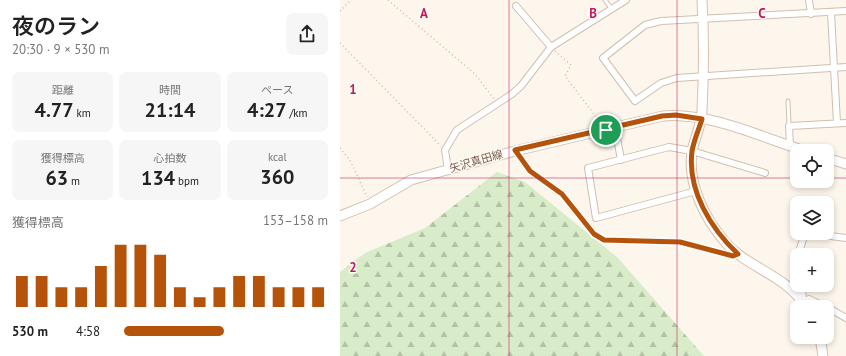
<!DOCTYPE html>
<html lang="ja">
<meta charset="utf-8">
<style>
:root{--surface:#fff;--page:#f6f6f6;--text:#222;--muted:#767676;--accent:#b45309}
body{margin:0;font-family:"PT Sans","Noto Sans JP",sans-serif;background:var(--page);color:var(--text);height:100vh;display:flex;flex-direction:column;font-size:15px;white-space:nowrap}
*{box-sizing:border-box;margin:0}
p{font-size:13px;color:var(--muted)}
.icon{flex:none;width:22px;height:22px;fill:none;stroke:currentColor;stroke-width:2;stroke-linecap:round;stroke-linejoin:round}
.map{position:relative;flex:1;overflow:hidden}
.details{display:flex;flex-direction:column;background:var(--surface);width:340px}
.details>*{flex:none}
.controls{position:absolute;left:450px;top:144px;display:grid;gap:8px}
.controls a{display:grid;place-items:center;width:44px;height:44px;border-radius:8px;background:var(--surface);box-shadow:0 2px 6px #0003;font-size:20px}
.pin{position:absolute;display:grid;place-items:center;width:34px;height:34px;color:#fff;margin:-17px;border:2px solid #fff;border-radius:50%;box-shadow:0 1px 4px #0007}
.round{display:grid;place-items:center;flex:none;width:42px;height:42px;border-radius:8px;background:var(--page)}
.headline{display:flex;align-items:center;justify-content:space-between;height:68px;padding:0 12px}
h1{font-size:22px;font-weight:600;line-height:30px}
.stats{display:grid;grid-template-columns:repeat(3,1fr);gap:6px;height:68px;padding:4px 12px}
.stats div{display:grid;align-content:center;border-radius:8px;background:var(--page);text-align:center}
.stats b{font-size:20px;font-weight:600}
.stats small{font-size:11px;font-weight:400}
.stats p{font-size:11px}
.chart{height:112px;padding:8px 12px}
.chart p{display:flex;justify-content:space-between}
.chart svg{width:100%;height:72px;margin-top:4px;stroke:var(--accent);stroke-width:6}
ul{padding:0 12px;list-style:none;font-size:13px}
li{display:grid;grid-template-columns:64px 48px 1fr;align-items:center;height:30px}
li i{height:10px;border-radius:5px;background:var(--accent)}
main{display:flex;flex:1;min-height:0}
.map>svg:first-child{display:block}
</style>
<main>
<section class="details">
<div class="headline"><div><h1>夜のラン</h1><p>20:30 · 9 × 530 m</p></div><a class="round"><svg class="icon" aria-label="share" viewBox="0 0 24 24"><path d="M12 15V3M7 8l5-5 5 5M5 13v7h14v-7"/></svg></a></div>
<div class="stats">
<div><p>距離</p><b>4.77<small> km</small></b></div>
<div><p>時間</p><b>21:14</b></div>
<div><p>ペース</p><b>4:27<small> /km</small></b></div>
</div>
<div class="stats">
<div><p>獲得標高</p><b>63<small> m</small></b></div>
<div><p>心拍数</p><b>134<small> bpm</small></b></div>
<div><p>kcal</p><b>360</b></div>
</div>
<div class="chart"><p><span>獲得標高</span>153–158 m</p>
<svg viewBox="0 0 160 44" preserveAspectRatio="none"><path d="M5 44V25M15 44V25M25 44V32M35 44V32M45 44V19M55 44V6M65 44V6M75 44V12M85 44V32M95 44V38M105 44V32M115 44V25M125 44V25M135 44V32M145 44V32M155 44V32"/></svg>
</div>
<ul>
<li><b>530 m</b>4:58<i style="width:49%"></i></li>
</ul>
</section>
<div class="map">
<svg width="506" height="356" viewBox="0 0 506 356">
<defs>
<pattern id="forest-firs" width="22" height="20" patternUnits="userSpaceOnUse"><rect width="22" height="20" fill="#d8ecc9"/><path d="M5 1l3.5 6h-7zM16 11l3.5 6h-7z" fill="#b4c2a5"/></pattern>
</defs>
<rect width="100%" height="100%" fill="#fdf6ec"/>
<polygon fill="url(#forest-firs)" points="157,172 185,182 278,258 364,356 0,356 0,272 25,253 85,228"/>
<g fill="none" stroke-linecap="round" stroke-linejoin="round">
<g stroke="#d1beb0" stroke-width="5">
<g id="lane">
<polyline points="265,0 271,8"/>
<polyline points="448,101 449,125"/>
</g>
</g>
<g stroke="#d1beb0" stroke-width="8">
<g id="street">
<polyline points="469,0 471,14"/>
<polyline points="176,6 211,47"/>
<polyline points="506,11 321,21 305,25 263,58 295,101 321,83 337,78 506,67"/>
<polyline points="491,13 497,123"/>
<polyline points="275,127 281,160"/>
<polyline points="450,146 449,126 506,123"/>
<polyline points="108,170 105,150 117,130 172,94 181,86 211,47 286,0"/>
<polyline points="356,191 256,218 248,168 329,147 352,151 425,173"/>
<polyline points="468,233 506,238"/>
<polyline points="458,255 465,233"/>
<polyline points="462,285 463,302"/>
<polyline points="463,302 469,299 486,307"/>
<polyline points="487,307 506,318"/>
</g>
</g>
<g stroke="#d6c0b0" stroke-width="11">
<g id="secondary">
<path d="M362 0C364 36 364 73 362 110 362 124 355 137 352 151 347 184 365 219 386 243 409 269 445 274 466 307"/>
<polyline points="487,158 506,164"/>
<path d="M0 216 30 204 71 180 175 151 323 116C369 112 421 137 465 151"/>
<polyline points="480,337 483,356"/>
</g>
</g>
<g stroke="#d9b8a5" stroke-width="1.5" stroke-dasharray="1 3" stroke-linecap="butt">
<polyline points="48,0 135,74 154,99"/>
<polyline points="0,11 11,0"/>
<polyline points="0,43 101,146"/>
<polyline points="215,51 231,65 225,76 260,122"/>
<polyline points="0,148 11,162 27,197"/>
<polyline points="181,159 190,171 222,194 254,234 265,240 340,242 385,254"/>
</g>
<use href="#lane" stroke="#fff" stroke-width="3"/>
<use href="#street" stroke="#fff" stroke-width="6"/>
<use href="#secondary" stroke="#fff" stroke-width="9"/>
</g>
<g fill="none" stroke-linecap="round" stroke-linejoin="round">
<g stroke="#fff" stroke-width="8">
<path id="route" d="M336 115 362 119C359 129 354 140 352 151 347 190 371 229 398 254L393 256 340 242 264 240 254 234 222 194 190 171 175 150 322 116Z"/>
</g>
<use href="#route" stroke="#b45309" stroke-width="5"/>
</g>
<path fill="none" stroke="#c2185b" stroke-width="1" stroke-opacity="0.55" d="M169 0V356M337 0V356M0 178H457M487 178H506"/>
<g text-anchor="middle" stroke-width="3" stroke-linejoin="round" paint-order="stroke">
<g font-size="11" fill="#7a5c4d" stroke="#fffaf3">
<text transform="translate(136 161) rotate(-16)" y="4">矢沢真田線</text>
</g>
</g>
<g font-size="13" text-anchor="middle" font-weight="bold" fill="#c2185b" stroke="#fffaf3" stroke-width="3" stroke-linejoin="round" paint-order="stroke">
<text x="84" y="18">A</text>
<text x="253" y="18">B</text>
<text x="422" y="18">C</text>
<text x="13" y="94">1</text>
<text x="13" y="272">2</text>
</g>
</svg>
<div class="controls">
<a><svg class="icon" aria-label="locate" viewBox="0 0 24 24"><circle cx="12" cy="12" r="6"/><path d="M12 2v4M12 18v4M2 12h4M18 12h4"/></svg></a>
<a><svg class="icon" aria-label="layers" viewBox="0 0 24 24"><path d="M12 4l9 5-9 5-9-5zM3 14l9 5 9-5"/></svg></a>
<a>+</a>
<a>−</a>
</div>
<div class="pin" style="left:266px;top:130px;background:#1e9e55"><svg class="icon" aria-label="arrive" viewBox="0 0 24 24"><path d="M6 21V4h12l-3 4 3 4H6"/></svg></div>
</div>
</main>
